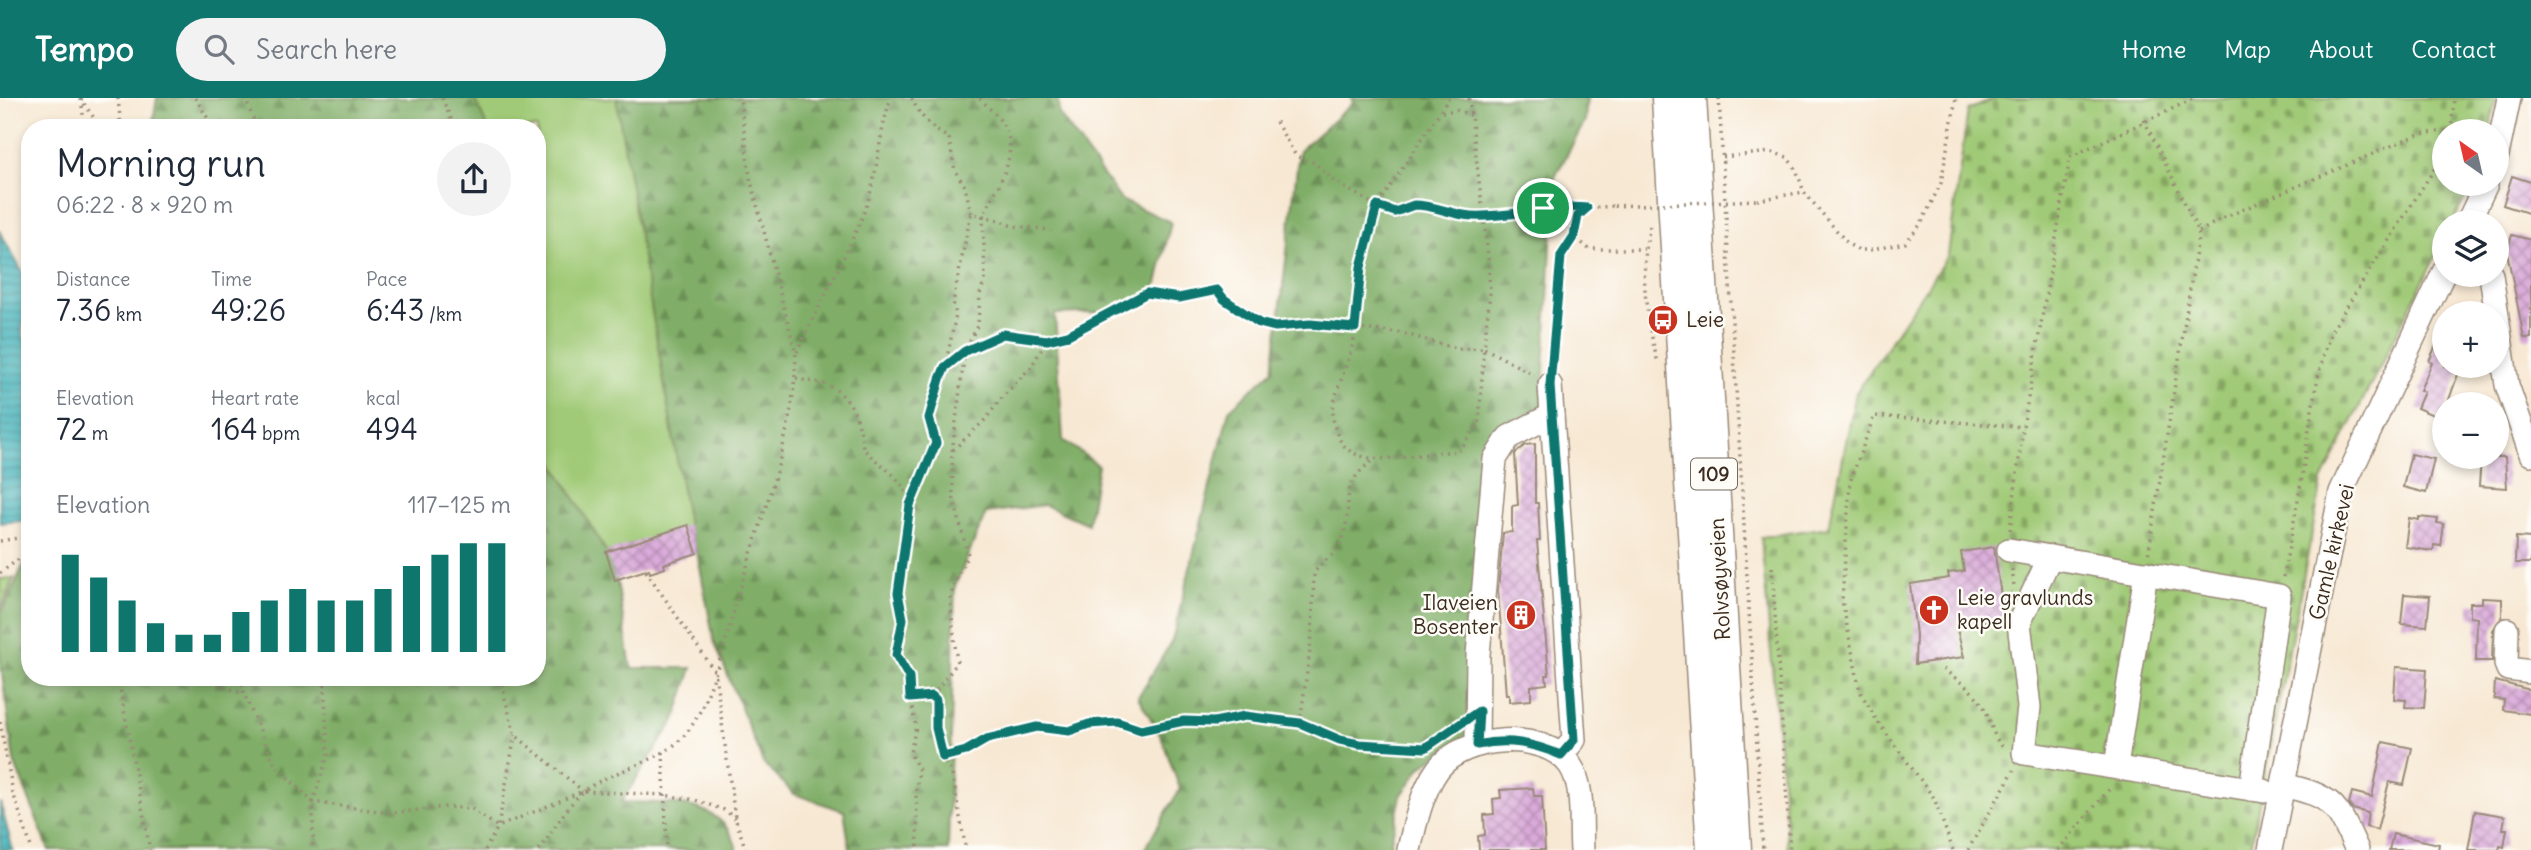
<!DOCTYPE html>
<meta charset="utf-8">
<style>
:root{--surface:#fff;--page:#f2f2f3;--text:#1f2937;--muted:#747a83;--accent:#0f766e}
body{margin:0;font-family:Delius,sans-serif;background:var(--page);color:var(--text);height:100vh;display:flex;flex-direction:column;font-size:26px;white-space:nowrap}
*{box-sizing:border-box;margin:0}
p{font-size:23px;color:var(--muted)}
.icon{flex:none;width:38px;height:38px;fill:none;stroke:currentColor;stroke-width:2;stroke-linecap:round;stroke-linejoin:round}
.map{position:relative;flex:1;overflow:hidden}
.side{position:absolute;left:21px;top:21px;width:525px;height:567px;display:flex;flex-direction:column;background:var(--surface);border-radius:28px;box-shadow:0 4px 10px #0003}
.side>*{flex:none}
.needle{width:46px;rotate:326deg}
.buttons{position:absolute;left:2432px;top:21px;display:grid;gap:14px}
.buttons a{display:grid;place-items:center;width:77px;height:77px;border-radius:50%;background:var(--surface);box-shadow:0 4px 10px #0003;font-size:35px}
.pin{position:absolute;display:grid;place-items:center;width:60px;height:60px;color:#fff;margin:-30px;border:4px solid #fff;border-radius:50%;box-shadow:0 2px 7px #0007}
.round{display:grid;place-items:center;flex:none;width:74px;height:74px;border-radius:37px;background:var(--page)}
.overview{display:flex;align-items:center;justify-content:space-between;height:119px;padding:0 35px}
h1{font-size:38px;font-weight:600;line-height:52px}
.stats{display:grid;grid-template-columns:repeat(3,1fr);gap:10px;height:119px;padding:7px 35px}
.stats div{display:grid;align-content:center}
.stats b{font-size:30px;font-weight:600}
.stats small{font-size:19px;font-weight:400}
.stats p{font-size:19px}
.chart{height:196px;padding:14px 35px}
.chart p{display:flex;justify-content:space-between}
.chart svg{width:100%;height:126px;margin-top:7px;stroke:var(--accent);stroke-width:6}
header{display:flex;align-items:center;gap:42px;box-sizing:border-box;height:98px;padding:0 35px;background:var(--accent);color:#fff}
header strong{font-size:33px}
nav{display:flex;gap:38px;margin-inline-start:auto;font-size:24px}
.search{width:490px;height:63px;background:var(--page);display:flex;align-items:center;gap:18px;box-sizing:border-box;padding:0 24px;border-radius:38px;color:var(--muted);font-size:26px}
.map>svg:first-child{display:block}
</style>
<header>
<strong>Tempo</strong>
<div class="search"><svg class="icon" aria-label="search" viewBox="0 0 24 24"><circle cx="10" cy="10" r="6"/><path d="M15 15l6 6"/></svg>Search here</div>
<nav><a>Home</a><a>Map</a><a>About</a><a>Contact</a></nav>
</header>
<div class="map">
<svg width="2531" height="752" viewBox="0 0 2531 752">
<defs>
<pattern id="forest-firs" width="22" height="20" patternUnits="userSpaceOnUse" patternTransform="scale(1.75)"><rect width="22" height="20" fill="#80ae68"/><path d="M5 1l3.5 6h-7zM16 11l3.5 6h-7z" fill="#6a8e55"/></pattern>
<pattern id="cemetery-stones" width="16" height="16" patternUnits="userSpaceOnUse" patternTransform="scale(1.75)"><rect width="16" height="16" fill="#a0ca77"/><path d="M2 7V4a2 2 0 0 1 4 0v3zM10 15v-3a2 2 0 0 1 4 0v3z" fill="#84a461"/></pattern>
<pattern id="park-dots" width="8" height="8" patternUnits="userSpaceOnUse" patternTransform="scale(1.75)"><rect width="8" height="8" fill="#a0ca77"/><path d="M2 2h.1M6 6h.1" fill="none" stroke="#84a461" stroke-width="1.8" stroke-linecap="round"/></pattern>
<pattern id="water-rules" width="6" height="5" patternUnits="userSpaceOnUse" patternTransform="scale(1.75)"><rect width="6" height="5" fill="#41b1b9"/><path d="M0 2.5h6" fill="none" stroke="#389096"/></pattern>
<pattern id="building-cross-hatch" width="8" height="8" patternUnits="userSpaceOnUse" patternTransform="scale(1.75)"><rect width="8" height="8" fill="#daaada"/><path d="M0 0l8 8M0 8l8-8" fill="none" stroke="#b28bb0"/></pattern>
</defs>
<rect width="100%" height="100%" fill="#fdfcf7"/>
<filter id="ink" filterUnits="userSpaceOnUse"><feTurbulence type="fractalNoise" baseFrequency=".0143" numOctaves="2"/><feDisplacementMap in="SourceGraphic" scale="14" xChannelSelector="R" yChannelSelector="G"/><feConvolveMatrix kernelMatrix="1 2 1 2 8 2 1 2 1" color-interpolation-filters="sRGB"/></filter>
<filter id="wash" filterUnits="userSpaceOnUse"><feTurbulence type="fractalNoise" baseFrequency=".00686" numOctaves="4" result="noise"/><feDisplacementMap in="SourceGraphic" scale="28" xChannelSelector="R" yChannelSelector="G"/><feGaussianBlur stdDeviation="1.57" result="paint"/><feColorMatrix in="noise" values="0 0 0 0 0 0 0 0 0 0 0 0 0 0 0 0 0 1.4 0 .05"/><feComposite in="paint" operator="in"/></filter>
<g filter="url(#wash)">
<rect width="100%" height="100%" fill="#f7e8d3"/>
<g fill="url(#forest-firs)" stroke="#5e6c43" stroke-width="2">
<polygon points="157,0 474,0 488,30 152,30"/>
<polygon points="616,0 1058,0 1059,16 1121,102 1171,124 1154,199 1113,214 1055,216 1063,342 1098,367 1088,426 1045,407 986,415 955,488 948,752 850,752 844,713 794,696 763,665 714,543 697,454 688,428"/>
<polygon points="1351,0 1587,0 1585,23 1555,79 1542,307 1488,339 1482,625 1421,669 1401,698 1389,752 1144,752 1180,691 1161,638 1138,599 1172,543 1229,312 1273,272 1299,53 1353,5"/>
<path d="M537 337 607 455 617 483 631 570H692L675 622 621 704C665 706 724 698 737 752H49L14 663 0 561V517L30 454V579H537Z"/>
</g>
<polygon fill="url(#cemetery-stones)" stroke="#6e7a4a" stroke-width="2" points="1997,0 2495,0 2490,33 2445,33 2445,86 2472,86 2453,124 2445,124 2445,140 2322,383 2250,752 1788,752 1761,439 1829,429 1856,295 1948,157 1968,12"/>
<polygon fill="url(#park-dots)" stroke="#6e7a4a" stroke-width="2" points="14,480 0,512 0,481"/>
<polygon fill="#a0ca77" stroke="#6e7a4a" stroke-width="2" points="474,0 616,0 688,428 607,455 537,337 537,155 543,153 537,140 537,30 488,30"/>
<g fill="url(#water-rules)" stroke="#3e6e6c" stroke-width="2">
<polygon points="0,134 30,188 22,233 30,259 30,422 0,425"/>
<polygon points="0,704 12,749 13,752 0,752"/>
</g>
<g id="blocks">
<g fill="url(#building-cross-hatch)">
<polygon points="2512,78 2531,84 2531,116 2503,107"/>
<polygon points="2512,137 2531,142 2531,240 2524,240 2507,154"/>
<polygon points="2445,227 2445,268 2461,268 2442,321 2417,310 2424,294 2420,292 2432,265 2429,263"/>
<polygon points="1535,346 1535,405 1538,405 1540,443 1537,443 1549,577 1546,577 1547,586 1531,588 1531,602 1509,604 1509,597 1506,597 1498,492 1503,435 1512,434 1512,408 1518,407 1515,356 1525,347"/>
<polygon points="2411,356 2434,361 2426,395 2403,389"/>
<polygon points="2481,359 2505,359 2507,390 2479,388"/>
<polygon points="2419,419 2438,421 2437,425 2444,426 2441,448 2434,447 2433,453 2405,449 2409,420 2419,422"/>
<polygon points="688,427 697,455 664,466 665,470 650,475 649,471 615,482 606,454"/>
<polygon points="2516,439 2531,440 2531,465 2515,465"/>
<polygon points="1994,449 2001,498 2006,497 2006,520 1956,527 1964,559 1915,566 1916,537 1910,486 1949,480 1948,475 1964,473 1961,454"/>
<polygon points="2404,496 2430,498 2427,528 2401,526"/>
<polygon points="2482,500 2502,501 2502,519 2493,532 2492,563 2476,563 2477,520 2470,519 2470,505 2482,505"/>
<polygon points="2396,569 2427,571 2424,610 2405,609 2406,602 2394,601"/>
<polygon points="2495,583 2531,592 2531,616 2503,612 2504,602 2494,601"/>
<polygon points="2383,644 2412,650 2404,687 2389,684 2377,732 2366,729 2368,715 2352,711 2349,706 2352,694 2372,699"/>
<polygon points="1533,690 1534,698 1542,698 1545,752 1479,752 1478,738 1485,737 1484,717 1494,716 1493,701 1501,700 1500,692"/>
<polygon points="2475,713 2505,718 2503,731 2507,731 2504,749 2500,748 2499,752 2468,752"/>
<polygon points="2393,736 2439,746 2438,752 2389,752"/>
</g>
</g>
</g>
<g filter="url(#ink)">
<use href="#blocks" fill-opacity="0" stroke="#998978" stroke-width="2"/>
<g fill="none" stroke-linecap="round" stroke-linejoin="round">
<g stroke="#998978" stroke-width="26">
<g id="minor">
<polyline points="2497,57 2509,0"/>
<polyline points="2468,124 2486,86"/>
<polyline points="2491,177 2507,287 2531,356"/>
<polyline points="1550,287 1574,642 1561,657"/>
<polyline points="2009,452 2279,498 2251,691"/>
<polyline points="2050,459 2019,525 2029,609 2024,655 2264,693"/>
<polyline points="2507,532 2506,566 2508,571 2531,574"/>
<polyline points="1477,647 1478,557 1495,361 1509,339 1552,317"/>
<polyline points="2116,668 2146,475"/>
<path d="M2283 687C2334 699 2336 705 2357 752"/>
<path d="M1409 752C1415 725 1422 693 1438 671 1464 637 1544 631 1570 667 1585 689 1580 727 1582 752"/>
<polyline points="2270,752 2341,394 2445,172"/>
</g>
</g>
<g stroke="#998978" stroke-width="33">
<g id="major">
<polyline points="1667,0 1712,752"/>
<polyline points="1691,0 1736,752"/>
</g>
</g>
<g stroke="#998978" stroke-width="3.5" stroke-dasharray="2 5" stroke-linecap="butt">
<polyline points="80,0 101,30"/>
<polyline points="118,0 121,30"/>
<polyline points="195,0 214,30"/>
<polyline points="245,0 257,30"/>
<polyline points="442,0 455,30"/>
<path d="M912 0C918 17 933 32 949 40L955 73 965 88 971 115 983 118 985 181 980 196 978 226 965 253 952 354 953 398 968 457 954 485 950 502 957 565 932 598 910 600 916 629 910 655 919 672 916 695 918 752"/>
<path d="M980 0C988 10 999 18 1005 30 1020 60 995 92 983 118 995 121 999 122 1010 127 1019 130 1039 129 1051 133"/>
<polyline points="1469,0 1488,157 1490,194 1484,250 1534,277"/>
<polyline points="1719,0 1763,752"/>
<polyline points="81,1 85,30"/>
<polyline points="1442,14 1456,12 1471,17"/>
<polyline points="2144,22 2199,134 2148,458"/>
<polyline points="1276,24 1296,58 1315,65 1332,82 1387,114 1414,107 1433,108 1471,118 1543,110 1587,110"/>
<polyline points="2451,33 2454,0"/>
<polyline points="1723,59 1771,54 1787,59 1796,71 1804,94 1848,146 1859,152 1870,152 1905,145 1921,126 1941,85 1956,0"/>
<polyline points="1757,102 1804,94"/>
<path d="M1650 128C1639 175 1646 219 1658 265"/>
<polyline points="2199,134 2221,121 2419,36 2446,33"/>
<polyline points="1574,138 1575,124 1587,110 1614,108"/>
<path d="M797 254C819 206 847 158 866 109 879 73 878 36 891 0"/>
<polyline points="945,269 956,217 953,204 971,115"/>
<polyline points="1551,270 1561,158 1574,138 1589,151 1644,151"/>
<path d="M796 280C806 284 818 283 828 287 854 301 860 323 863 350 880 370 903 376 909 405"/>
<polyline points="953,352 986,321 999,303 1031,269 1047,242"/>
<polyline points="2010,432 2023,329 2070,59 2195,0"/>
<polyline points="0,443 30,438"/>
<polyline points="1772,469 1790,752"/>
<polyline points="2012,471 2014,488"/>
<polyline points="646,473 715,574 735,720 746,752"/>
<polyline points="0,475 23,458 30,447"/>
<path d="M2283 479C2289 447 2296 416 2301 384 2310 332 2313 282 2332 232L2445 54"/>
<path d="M1943 571C1959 583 1975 593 1985 611 1992 625 1992 640 2005 651"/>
<polyline points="118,579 150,752"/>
<polyline points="198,579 244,596"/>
<polyline points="241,579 244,596 275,667 313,704 313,752"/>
<polyline points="324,579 328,657 313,704 392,715 446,709 472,711 498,729 583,693 664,697 695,702 724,712 735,720"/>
<polyline points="503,579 504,597 515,637 583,693"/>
<polyline points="932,598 936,602 938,649 952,676 966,752"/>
<path d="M910 600 909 579 896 557 903 521 898 495 910 407 936 345 929 320 940 281 945 269 965 253 1003 236 1047 242 1068 237 1148 195 1179 200 1217 192 1224 201 1259 225 1275 229 1310 226 1402 235 1458 251 1484 250 1479 324 1461 351 1457 354C1422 351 1354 380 1337 336 1333 325 1332 315 1334 304 1340 280 1354 255 1355 231L1361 169 1376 110 1449 0"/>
<polyline points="0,624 13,695 32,752"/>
<path d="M1300 625 1312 537 1314 475C1322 463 1337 456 1342 442 1356 401 1334 391 1376 360"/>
<polyline points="663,654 667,752"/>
<polyline points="943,659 966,654 987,641 1032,629 1069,633 1103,624 1117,624 1141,632 1184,623 1214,624 1245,618 1275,620 1300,625 1347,644 1425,650 1458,629"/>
<polyline points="485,752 498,729 515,637"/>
<path d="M539 752C551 736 569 704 584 693 613 671 655 667 682 640 711 611 729 528 741 488 763 413 795 335 796 256L750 80 740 0"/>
<polyline points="1953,752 1934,700 1877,623 1860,593 1842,503 1850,384 1874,318 2023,329"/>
<polyline points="1968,752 2014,672"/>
<polyline points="2058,752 2112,688"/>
</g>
<use href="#minor" stroke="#fff" stroke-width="23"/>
<use href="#major" stroke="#fff" stroke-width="30"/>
<polyline stroke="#998978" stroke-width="3.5" stroke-dasharray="2 5" stroke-linecap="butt" points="1614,108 1757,102"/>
</g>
</g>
<g fill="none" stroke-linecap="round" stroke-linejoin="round" filter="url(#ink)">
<g stroke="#fff" stroke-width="14">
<path id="route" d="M1414 107C1435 107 1452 117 1472 118 1511 120 1548 106 1587 110L1578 118 1574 138 1561 158 1550 287 1574 642 1561 657C1532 645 1508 640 1477 647L1479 613 1425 650 1359 646 1340 642 1300 625 1245 618 1214 624 1184 623 1141 632 1117 624 1089 626 1069 633 1037 629 987 641 966 653 943 659 936 630V602L932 598 910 600 909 579 896 557 903 521 898 495 910 407 936 345 929 320 940 281 945 269 965 253 1003 236 1047 242 1068 237 1147 195 1179 200 1217 192 1224 201 1259 225 1275 229 1310 226 1355 230 1361 169 1377 108 1395 114Z"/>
</g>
<use href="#route" stroke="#0f766e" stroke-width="9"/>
</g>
<defs>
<g id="bus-disc" transform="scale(1.575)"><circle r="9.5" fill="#c8321e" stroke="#fdfcf7"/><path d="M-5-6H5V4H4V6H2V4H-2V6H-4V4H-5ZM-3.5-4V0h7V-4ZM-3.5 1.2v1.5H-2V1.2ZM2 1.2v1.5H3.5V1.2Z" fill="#fff"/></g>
<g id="church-disc" transform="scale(1.575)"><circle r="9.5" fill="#c8321e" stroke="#fdfcf7"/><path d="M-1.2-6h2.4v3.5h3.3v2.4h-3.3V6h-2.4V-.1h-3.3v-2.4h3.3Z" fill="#fff"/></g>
<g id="building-disc" transform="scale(1.575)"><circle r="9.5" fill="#c8321e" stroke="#fdfcf7"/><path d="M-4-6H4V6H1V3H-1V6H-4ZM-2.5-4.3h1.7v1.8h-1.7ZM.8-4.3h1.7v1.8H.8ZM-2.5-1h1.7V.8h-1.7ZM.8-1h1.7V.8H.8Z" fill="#fff"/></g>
</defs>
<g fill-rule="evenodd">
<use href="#bus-disc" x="1663" y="222"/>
<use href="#church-disc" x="1934" y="512"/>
<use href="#building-disc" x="1521" y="517"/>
</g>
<g text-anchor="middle" stroke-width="5" stroke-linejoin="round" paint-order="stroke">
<rect fill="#fdfcf7" stroke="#75695f" stroke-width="2" x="1691" y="360.5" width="46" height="31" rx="5"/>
<g font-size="19" font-weight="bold" fill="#3b2a1e">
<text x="1714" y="383">109</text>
</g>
<g font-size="21" fill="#3b2a1e" stroke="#fdfcf7" text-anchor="start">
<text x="1686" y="229">Leie</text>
<text x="1957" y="507">Leie gravlunds<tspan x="1957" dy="24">kapell</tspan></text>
<text x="1498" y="512" text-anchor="end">Ilaveien<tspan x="1498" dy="24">Bosenter</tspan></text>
</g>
<g font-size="21" fill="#3b2a1e" stroke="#fdfcf7">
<text transform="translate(2332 454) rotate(-77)" y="7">Gamle kirkevei</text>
<text transform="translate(1720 481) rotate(-93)" y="7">Rolvsøyveien</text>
</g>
</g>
</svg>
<div class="buttons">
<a><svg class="needle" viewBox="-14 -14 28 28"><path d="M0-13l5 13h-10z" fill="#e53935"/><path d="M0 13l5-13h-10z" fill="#747a83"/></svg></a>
<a><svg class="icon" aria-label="layers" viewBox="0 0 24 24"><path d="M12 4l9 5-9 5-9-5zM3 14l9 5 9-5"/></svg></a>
<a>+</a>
<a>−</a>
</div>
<div class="pin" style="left:1543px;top:110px;background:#1e9e55"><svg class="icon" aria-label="arrive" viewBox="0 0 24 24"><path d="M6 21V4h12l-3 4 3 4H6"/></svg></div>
<section class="side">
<div class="overview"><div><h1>Morning run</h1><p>06:22 · 8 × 920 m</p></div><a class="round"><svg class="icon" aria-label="share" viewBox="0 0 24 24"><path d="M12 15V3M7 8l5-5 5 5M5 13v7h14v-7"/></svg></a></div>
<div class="stats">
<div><p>Distance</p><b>7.36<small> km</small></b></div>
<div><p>Time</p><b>49:26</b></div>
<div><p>Pace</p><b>6:43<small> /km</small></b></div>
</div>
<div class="stats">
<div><p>Elevation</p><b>72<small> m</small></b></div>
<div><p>Heart rate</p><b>164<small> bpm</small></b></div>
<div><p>kcal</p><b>494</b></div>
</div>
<div class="chart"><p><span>Elevation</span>117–125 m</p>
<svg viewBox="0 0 160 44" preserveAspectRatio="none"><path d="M5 44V10M15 44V18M25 44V26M35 44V34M45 44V38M55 44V38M65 44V30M75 44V26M85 44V22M95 44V26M105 44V26M115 44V22M125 44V14M135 44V10M145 44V6M155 44V6"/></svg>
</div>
</section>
</div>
